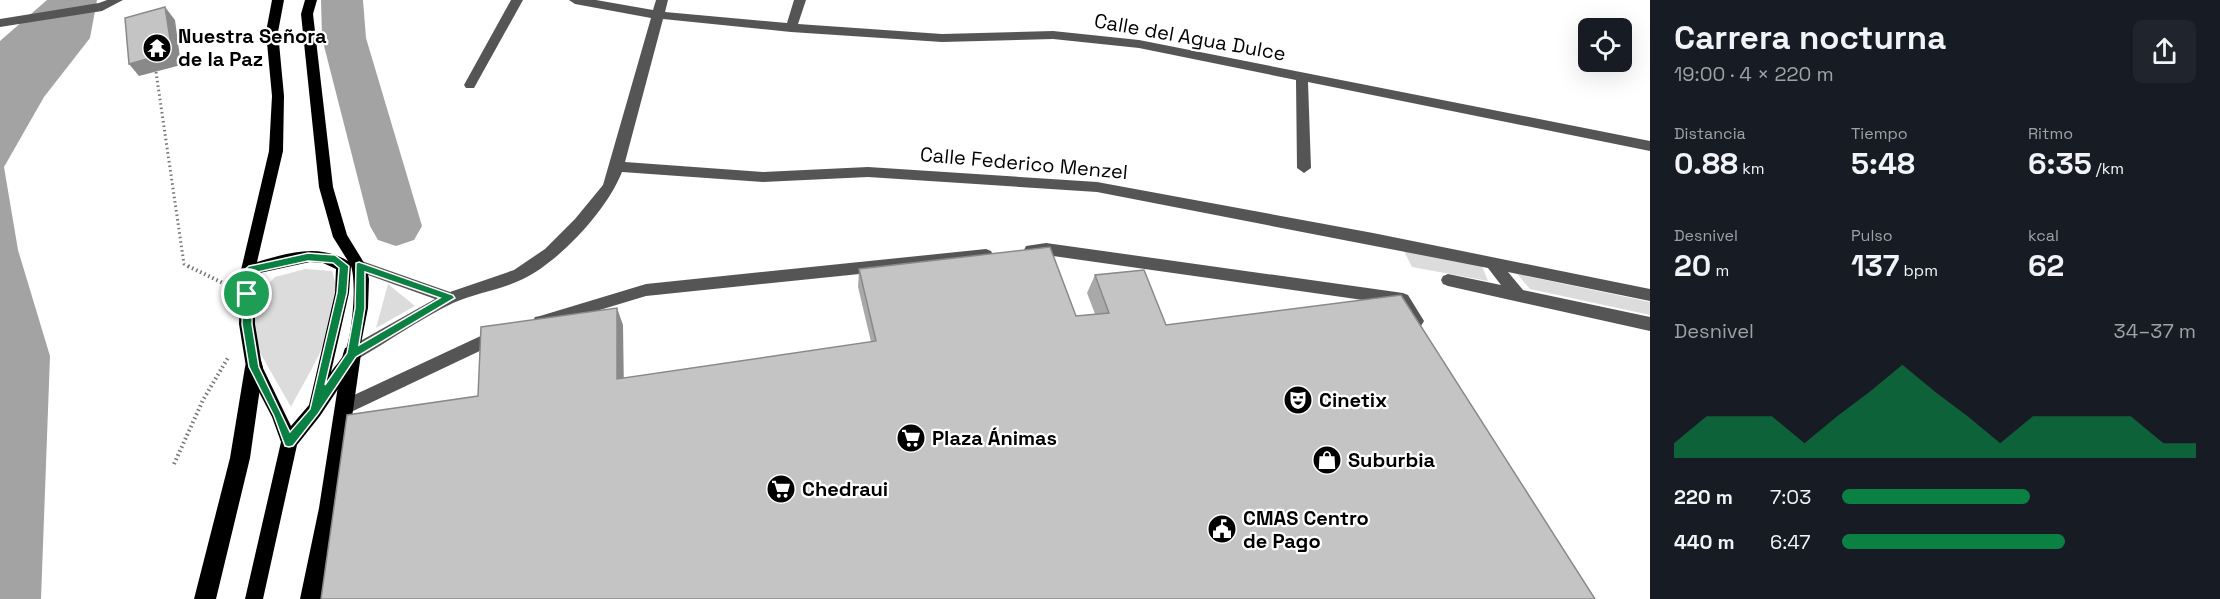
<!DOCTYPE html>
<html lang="es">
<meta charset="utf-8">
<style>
:root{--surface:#171b24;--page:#20242c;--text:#f1f3f6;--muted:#9ea1a6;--accent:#0b8043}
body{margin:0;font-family:"Space Grotesk",sans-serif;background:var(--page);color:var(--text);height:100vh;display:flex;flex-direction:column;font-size:22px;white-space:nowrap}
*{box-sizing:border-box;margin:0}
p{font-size:20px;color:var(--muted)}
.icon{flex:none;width:33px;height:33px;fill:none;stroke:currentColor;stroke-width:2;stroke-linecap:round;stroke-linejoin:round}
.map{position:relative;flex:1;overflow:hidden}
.panel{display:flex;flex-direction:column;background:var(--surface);width:570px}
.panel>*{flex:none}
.tools{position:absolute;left:1578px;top:18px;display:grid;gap:12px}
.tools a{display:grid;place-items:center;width:54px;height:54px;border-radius:9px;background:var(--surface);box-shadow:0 6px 24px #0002;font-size:30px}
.pin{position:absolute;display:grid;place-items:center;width:51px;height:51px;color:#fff;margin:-26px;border:3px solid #fff;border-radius:50%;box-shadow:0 2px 6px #0007}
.round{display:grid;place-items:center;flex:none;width:63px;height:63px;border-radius:9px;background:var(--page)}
.overview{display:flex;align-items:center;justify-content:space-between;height:102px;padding:0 24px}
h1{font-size:33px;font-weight:600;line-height:45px}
.figures{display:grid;grid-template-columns:repeat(3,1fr);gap:9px;height:102px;padding:6px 24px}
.figures div{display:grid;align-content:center}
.figures b{font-size:30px;font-weight:600}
.figures small{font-size:16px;font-weight:400}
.figures p{font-size:16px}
.chart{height:168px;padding:12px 24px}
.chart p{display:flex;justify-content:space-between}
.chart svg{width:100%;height:108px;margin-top:6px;fill:var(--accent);opacity:.7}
ul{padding:0 24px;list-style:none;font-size:20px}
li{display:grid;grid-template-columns:96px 72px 1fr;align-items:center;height:45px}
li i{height:15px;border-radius:8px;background:var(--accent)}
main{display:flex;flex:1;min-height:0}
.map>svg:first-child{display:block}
</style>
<main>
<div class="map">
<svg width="1650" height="599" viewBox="0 0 1650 599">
<rect width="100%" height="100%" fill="#fff"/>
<g fill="#dcdcdc">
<polygon points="1404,251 1482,266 1488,281 1412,267"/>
<path d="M305 269 332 271C348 316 311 368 291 407L259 351 253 329 254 299 275 277Z"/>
<polygon points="1517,274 1650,302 1650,315 1530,289"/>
<polygon points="388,284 415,306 376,328"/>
</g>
<polygon fill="#a3a3a3" points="47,0 97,0 90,38 44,97 4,167 18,250 50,356 41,599 0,599 0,41"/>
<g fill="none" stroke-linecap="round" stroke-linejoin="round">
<polygon fill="#a3a3a3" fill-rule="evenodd" points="321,0 363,0 366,38 422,226 414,240 396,246 378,240 370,226 322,38"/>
<polyline stroke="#777" stroke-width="3" stroke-dasharray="1.5 3" stroke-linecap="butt" points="156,72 184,264 191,268"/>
<g stroke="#777" stroke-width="4" stroke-dasharray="1.5 3" stroke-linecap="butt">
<polyline points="188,266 227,285"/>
<polyline points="174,464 203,400 229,356"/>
</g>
<g fill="#555" fill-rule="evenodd">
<polygon points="107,0 123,0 102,11 0,27 0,19 99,3"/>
<polygon points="511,0 523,0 474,88 466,88 464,85"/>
<path d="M569 0H596L653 10 656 0H668L665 12 787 23 794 0H806L798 24 942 34 1053 31 1139 40 1650 141V151L1308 82 1311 168 1304 173 1297 168 1296 80 1139 48 1053 39 942 42 791 32 663 19 625 162 763 172 868 167 1097 182 1373 233 1650 289V301L1508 272 1523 290 1650 317V331L1448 286 1443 284 1441 280 1443 276 1448 274 1501 285 1488 268 1097 192 868 177 763 182 622 172C607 210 560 261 523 279 501 290 475 293 453 303 420 319 389 341 358 359L352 361 346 359 344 354 346 349 435 299 354 270 352 266 354 262 359 260 450 292 514 270 545 249 575 219 603 185 651 18 575 4Z"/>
<polygon points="1046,243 1403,293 1408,295 1424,321 1421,326 1416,327 1411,326 1398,305 1046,255 1026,254 1024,250 1026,246"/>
<polygon points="986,249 991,251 993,255 991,259 986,261 646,296 540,328 535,327 532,322 535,317 540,316 646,284"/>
<polygon points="500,327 505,329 508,334 505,339 351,412 345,414 339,412 337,407 339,402"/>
</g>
<path fill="#000" fill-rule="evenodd" d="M272 0H284L278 32 284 96 283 151 257 262C288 253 318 243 348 261L333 237 319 187 301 14 305 0H317L313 14 333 187 347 235 366 266 369 279 368 308 358 359 320 416 297 445 263 599H245L281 442 272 417 246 367 239 324 241 270 269 151 272 96 266 32ZM310 262 323 263 336 269 335 293 309 405 291 426 262 366 255 324V274ZM351 266C357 284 352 335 345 352 342 359 335 366 331 372L349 293Z"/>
<g fill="#000" fill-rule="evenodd">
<polygon points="352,346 359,348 361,354 339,508 322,599 300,599 319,508 343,354 345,348"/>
<polygon points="254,359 261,361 263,367 250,458 216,599 194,599 230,458 245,367 247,361"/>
</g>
</g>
<polygon fill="#a9a9a9" points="859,269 1076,316 1095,314 1087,293 1095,275 1166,325 1595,599 478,396 623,325 623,378 871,342 858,287"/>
<g fill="#898989">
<polygon points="165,7 175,20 181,65 139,76 129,64"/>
<polygon points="617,308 623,325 624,395 617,379"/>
</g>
<g fill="#c4c4c4" stroke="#898989" stroke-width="1.5">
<polygon points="165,7 172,52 129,64 125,18"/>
<polygon points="1050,247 1076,316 1109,313 1095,275 1144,270 1166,325 1401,295 1595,599 321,599 347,415 478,396 481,327 617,308 617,379 876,341 859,269"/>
</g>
<path fill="#0b8043" stroke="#fff" stroke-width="1.5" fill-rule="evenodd" d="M308 253 335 255 349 266 347 293 325 385 347 353 355 308 356 263 359 262 453 295 455 298 356 357 318 414 293 446 289 447 285 446 274 416 249 367 242 324 244 270 249 266ZM308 261 333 263 339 268 337 293 310 409 290 432 259 367 252 324 253 273ZM365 272 440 298 359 345 365 308Z"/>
<defs>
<g id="temple-disc" transform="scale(1.5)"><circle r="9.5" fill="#000" stroke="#fff"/><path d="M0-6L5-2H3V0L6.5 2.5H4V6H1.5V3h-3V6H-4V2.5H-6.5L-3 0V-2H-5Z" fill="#fff"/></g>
<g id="theatre-disc" transform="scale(1.5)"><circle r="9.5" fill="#000" stroke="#fff"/><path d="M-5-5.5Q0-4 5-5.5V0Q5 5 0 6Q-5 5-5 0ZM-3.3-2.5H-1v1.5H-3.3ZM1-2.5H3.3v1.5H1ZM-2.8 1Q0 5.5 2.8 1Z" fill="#fff"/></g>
<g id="supermarket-disc" transform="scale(1.5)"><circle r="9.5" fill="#000" stroke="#fff"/><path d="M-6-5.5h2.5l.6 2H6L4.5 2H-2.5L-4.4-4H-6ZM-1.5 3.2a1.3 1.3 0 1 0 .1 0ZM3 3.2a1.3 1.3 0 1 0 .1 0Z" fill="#fff"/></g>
<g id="shop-disc" transform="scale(1.5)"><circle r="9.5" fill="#000" stroke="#fff"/><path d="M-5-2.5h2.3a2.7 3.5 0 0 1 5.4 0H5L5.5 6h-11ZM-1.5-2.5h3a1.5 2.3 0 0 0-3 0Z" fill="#fff"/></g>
<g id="civic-disc" transform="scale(1.5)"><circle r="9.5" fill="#000" stroke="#fff"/><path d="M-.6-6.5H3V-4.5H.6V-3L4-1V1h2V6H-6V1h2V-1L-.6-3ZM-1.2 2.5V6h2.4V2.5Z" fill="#fff"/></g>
</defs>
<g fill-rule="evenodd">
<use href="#temple-disc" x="157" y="48"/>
<use href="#theatre-disc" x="1298" y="400"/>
<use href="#supermarket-disc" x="911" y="438"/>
<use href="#shop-disc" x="1327" y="460"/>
<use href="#supermarket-disc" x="781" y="489"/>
<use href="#civic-disc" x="1222" y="529"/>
</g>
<g text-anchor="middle" stroke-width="4.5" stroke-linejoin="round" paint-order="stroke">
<g font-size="20" font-weight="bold" fill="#000" stroke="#fff" text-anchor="start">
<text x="178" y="43">Nuestra Señora<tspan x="178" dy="23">de la Paz</tspan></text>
<text x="1319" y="407">Cinetix</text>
<text x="932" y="445">Plaza Ánimas</text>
<text x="1348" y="467">Suburbia</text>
<text x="802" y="496">Chedraui</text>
<text x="1243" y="525">CMAS Centro<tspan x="1243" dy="23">de Pago</tspan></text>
</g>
<g font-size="20" fill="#000" stroke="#fff">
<text transform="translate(1190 37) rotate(10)" y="7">Calle del Agua Dulce</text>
<text transform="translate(1024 163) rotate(5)" y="7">Calle Federico Menzel</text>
</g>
</g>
</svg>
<div class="tools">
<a><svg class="icon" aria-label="locate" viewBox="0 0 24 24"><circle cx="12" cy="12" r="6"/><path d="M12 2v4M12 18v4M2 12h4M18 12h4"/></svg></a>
</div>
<div class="pin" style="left:247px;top:294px;background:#1e9e55"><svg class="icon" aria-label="arrive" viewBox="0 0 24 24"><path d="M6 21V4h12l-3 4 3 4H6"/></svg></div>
</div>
<section class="panel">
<div class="overview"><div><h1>Carrera nocturna</h1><p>19:00 · 4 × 220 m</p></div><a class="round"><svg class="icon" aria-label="share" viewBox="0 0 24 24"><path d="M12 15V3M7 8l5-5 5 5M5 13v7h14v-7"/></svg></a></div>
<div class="figures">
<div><p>Distancia</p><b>0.88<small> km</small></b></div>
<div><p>Tiempo</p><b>5:48</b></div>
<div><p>Ritmo</p><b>6:35<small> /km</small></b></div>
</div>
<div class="figures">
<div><p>Desnivel</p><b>20<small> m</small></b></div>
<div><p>Pulso</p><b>137<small> bpm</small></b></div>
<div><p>kcal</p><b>62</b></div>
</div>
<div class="chart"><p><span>Desnivel</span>34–37 m</p>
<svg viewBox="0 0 160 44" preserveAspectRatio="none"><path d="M0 44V38L10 27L20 27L30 27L40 38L50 27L60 17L70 6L80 17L90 27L100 38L110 27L120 27L130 27L140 27L150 38L160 38V44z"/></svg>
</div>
<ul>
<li><b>220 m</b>7:03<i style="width:53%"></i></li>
<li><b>440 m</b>6:47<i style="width:63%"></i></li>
</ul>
</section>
</main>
